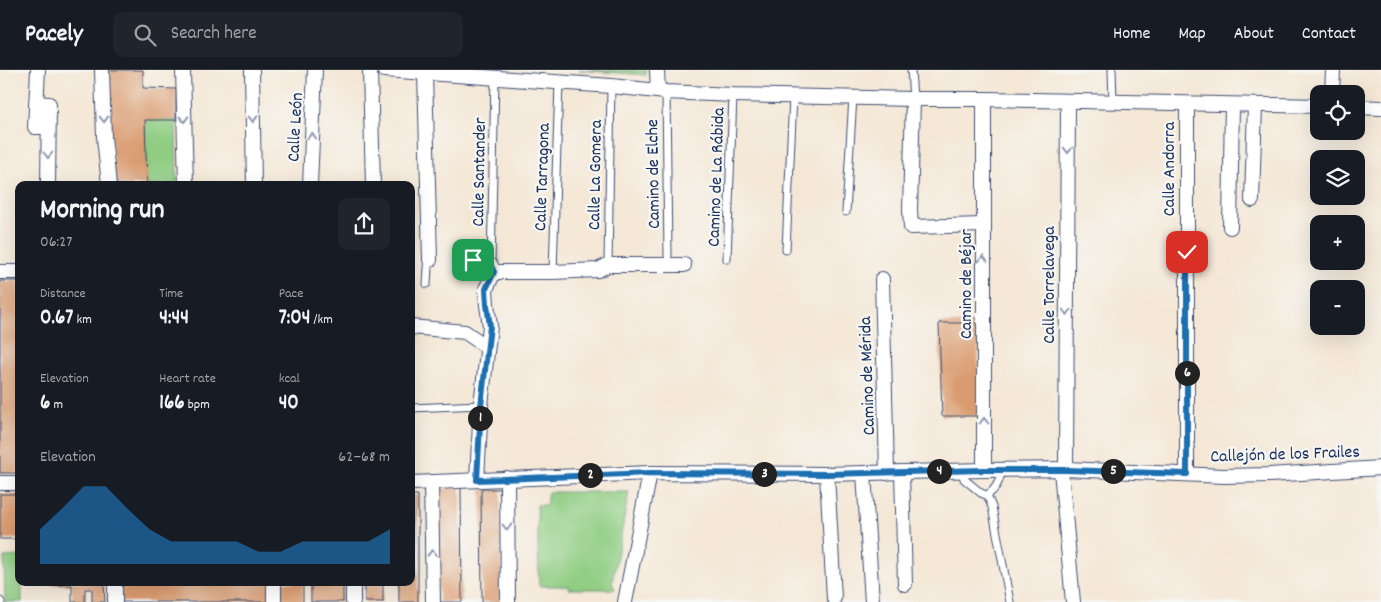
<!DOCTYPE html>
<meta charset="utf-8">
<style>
:root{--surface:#171b24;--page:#20242c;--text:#f1f3f6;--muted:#9ea1a6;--line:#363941;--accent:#1f6fb2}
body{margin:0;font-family:Dekko,sans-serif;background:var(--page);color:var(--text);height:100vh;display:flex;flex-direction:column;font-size:19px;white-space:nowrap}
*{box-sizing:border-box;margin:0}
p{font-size:16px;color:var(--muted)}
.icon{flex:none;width:28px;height:28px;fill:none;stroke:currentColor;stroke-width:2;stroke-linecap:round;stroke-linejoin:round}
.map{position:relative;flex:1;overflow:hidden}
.sheet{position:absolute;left:15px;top:111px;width:400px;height:405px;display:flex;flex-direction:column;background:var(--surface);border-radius:10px;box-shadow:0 5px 20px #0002}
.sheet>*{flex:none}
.fabs{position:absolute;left:1310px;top:15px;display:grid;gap:10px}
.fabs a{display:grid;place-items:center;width:55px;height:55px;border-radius:10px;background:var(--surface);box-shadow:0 5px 20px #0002;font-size:25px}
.pin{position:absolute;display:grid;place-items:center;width:42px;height:42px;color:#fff;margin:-21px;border-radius:10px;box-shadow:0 2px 8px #0006}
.km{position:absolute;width:25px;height:25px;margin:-12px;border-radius:50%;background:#222;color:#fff;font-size:14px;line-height:25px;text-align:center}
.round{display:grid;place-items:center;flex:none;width:52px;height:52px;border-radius:10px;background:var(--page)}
.summary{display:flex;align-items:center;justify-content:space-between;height:85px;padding:0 25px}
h1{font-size:28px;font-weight:700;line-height:38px}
.stats{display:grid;grid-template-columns:repeat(3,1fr);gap:8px;height:85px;padding:5px 25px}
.stats div{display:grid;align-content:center}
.stats b{font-size:21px;font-weight:700}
.stats small{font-size:14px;font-weight:400}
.stats p{font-size:14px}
.chart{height:140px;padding:10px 25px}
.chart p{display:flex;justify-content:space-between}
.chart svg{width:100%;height:90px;margin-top:5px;fill:var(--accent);opacity:.7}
header{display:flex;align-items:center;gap:30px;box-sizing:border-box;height:70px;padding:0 25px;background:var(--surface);border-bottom:1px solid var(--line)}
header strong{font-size:24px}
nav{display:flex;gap:28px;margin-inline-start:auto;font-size:18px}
.search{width:350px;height:45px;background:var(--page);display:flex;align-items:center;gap:12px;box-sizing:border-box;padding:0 18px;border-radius:10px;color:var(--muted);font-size:19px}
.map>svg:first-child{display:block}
</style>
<header>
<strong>Pacely</strong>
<div class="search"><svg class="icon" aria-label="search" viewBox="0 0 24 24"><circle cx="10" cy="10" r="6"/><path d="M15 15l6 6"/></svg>Search here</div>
<nav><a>Home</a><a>Map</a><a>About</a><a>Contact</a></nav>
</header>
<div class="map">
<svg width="1381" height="532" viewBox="0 0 1381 532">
<rect width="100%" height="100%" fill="#f6f6f2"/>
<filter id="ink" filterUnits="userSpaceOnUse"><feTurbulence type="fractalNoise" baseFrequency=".02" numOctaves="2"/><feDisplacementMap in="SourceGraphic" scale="10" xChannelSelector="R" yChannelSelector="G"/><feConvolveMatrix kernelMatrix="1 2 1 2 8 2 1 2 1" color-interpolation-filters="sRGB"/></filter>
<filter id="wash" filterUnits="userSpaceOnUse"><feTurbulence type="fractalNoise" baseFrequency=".0096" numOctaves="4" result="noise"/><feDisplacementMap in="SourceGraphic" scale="20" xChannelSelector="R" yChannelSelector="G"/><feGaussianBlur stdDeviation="1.12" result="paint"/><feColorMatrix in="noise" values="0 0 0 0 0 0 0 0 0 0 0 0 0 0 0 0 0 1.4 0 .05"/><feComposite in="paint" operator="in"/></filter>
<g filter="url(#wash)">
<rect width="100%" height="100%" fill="#f4e7d5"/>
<g fill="#91ce84" stroke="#567e71">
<polygon points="579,0 646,0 646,5"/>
<polygon points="145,50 176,50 177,115 147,115"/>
<polygon points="548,422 629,422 612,513 615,519 569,519 569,516 539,516 537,435 546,435"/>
<polygon points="19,486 19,512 22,513 22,532 5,532 4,487"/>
</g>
<g id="blocks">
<g fill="#da9b6f">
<polygon points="105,0 143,0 143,18 176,19 176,50 145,50 147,115 115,115"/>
<rect x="0" y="211" width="19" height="192"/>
<polygon points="939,253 979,253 978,346 942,346"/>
<polygon points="438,418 461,418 462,532 439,532"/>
<polygon points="481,419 501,419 501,532 482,532"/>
<rect x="0" y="424" width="19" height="45"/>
<polygon points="411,425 418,425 418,532 399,532 399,512 411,512"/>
<polygon points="30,512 104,512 105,532 92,532 92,519 85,519 85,532 72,532 72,515 30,515"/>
<rect x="119" y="512" width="151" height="20"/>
<rect x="280" y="512" width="23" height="20"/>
<rect x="311" y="512" width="32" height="20"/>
<rect x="365" y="512" width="18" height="20"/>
</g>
</g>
</g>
<g filter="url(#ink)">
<use href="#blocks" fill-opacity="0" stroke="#3c4b70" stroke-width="1"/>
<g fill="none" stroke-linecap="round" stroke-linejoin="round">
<g stroke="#3c4b70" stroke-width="9">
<g id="lane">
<polyline points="911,0 913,29"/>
<polyline points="1112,0 1113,32"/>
<polyline points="666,22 668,186"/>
<polyline points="846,142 853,27"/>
<polyline points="786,180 793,26"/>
<polyline points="727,189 733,25"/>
<polyline points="608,195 611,16"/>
<polyline points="491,196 495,8"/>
<polyline points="553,202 559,12"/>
<polyline points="427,214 428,197 430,190"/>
<polyline points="411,338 481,335"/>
<path d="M962 401 964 409 981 423 986 425C995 422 1001 409 1001 400"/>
<polyline points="987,425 992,437 1010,532"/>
<polyline points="0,531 1,532"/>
</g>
</g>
<g stroke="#3c4b70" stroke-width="16">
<g id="street">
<polyline points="38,0 35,57 48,57"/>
<polyline points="102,0 104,67 109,115"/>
<polyline points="183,0 186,115"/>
<polyline points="252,0 254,115"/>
<polyline points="370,0 373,115"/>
<polyline points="384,0 611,16 666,22 733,25 913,29 984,29 1319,36"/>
<polyline points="657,0 658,21"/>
<polyline points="425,3 430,190"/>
<polyline points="1332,24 1333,0"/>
<polyline points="913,29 910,140 911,157 983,155"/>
<polyline points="984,29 984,400"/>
<polyline points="36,33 49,34 48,115"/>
<polyline points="1356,37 1381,38"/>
<polyline points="310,115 315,0"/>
<polyline points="1252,130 1255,35"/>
<polyline points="1230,157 1232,35"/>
<polyline points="473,190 491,196 494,202"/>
<polyline points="0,202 18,202"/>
<polyline points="882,209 887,403"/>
<polyline points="411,257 465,262 487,277"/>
<polyline points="1066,399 1068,31"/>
<polyline points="1061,400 1073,532"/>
<polyline points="902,402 905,514"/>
<polyline points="864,403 872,532"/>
<polyline points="827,404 834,528"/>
<polyline points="1187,404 1187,34"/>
<polyline points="507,408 508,532"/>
<polyline points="477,409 481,335 490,256 487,235 486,219 494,202 553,202 598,200 608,195 684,195"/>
<polyline points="431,412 433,532"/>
<polyline points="0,413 19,413"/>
<polyline points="411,413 650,403 827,404 984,400 1066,399 1224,406 1269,405 1381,398"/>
<polyline points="115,512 115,532"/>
<polyline points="274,512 274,532"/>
<polyline points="353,512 353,532"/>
<polyline points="625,532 650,403"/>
</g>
</g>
<use href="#lane" stroke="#fff" stroke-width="7"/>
<use href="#street" stroke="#fff" stroke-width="14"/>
</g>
<defs><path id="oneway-chevron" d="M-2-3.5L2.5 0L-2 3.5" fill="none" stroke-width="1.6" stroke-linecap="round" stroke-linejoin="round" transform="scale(1.25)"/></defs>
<g stroke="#8d97ae">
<use href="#oneway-chevron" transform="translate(104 49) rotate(88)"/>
<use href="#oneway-chevron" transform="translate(184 49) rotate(88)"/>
<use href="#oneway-chevron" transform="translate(253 49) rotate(89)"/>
<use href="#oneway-chevron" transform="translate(312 66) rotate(-87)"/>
<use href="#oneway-chevron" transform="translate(1068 80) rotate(90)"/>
<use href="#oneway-chevron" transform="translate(48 85) rotate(90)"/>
<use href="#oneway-chevron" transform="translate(983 189) rotate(-90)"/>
<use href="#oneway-chevron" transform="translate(1067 242) rotate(90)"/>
<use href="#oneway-chevron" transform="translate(984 351) rotate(-90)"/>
<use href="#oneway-chevron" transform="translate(507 457) rotate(89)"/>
<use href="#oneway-chevron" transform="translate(432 483) rotate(-91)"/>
</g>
</g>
<g fill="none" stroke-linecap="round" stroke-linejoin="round" filter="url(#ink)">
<g stroke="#fff" stroke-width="10">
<polyline id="route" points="473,190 491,196 494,202 486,219 487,235 490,256 481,336 477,410 650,403 827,404 984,400 1066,400 1187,404 1187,182"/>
</g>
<use href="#route" stroke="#1f6fb2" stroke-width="6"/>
</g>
<g text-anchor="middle" stroke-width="4.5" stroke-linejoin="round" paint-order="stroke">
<g font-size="18" fill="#1b2f5e" stroke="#f6f6f2">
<text transform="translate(294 57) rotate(-87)" y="6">Calle León</text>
<text transform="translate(1168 99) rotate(-90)" y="6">Calle Andorra</text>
<text transform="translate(478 102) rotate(-89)" y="6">Calle Santander</text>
<text transform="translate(652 104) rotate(-91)" y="6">Camino de Elche</text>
<text transform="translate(594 105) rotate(-89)" y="6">Calle La Gomera</text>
<text transform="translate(541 107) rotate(-88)" y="6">Calle Tarragona</text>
<text transform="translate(715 107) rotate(-88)" y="6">Camino de La Rábida</text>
<text transform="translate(965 214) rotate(-90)" y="6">Camino de Béjar</text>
<text transform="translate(1048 215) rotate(-90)" y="6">Calle Torrelavega</text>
<text transform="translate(866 306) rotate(-92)" y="6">Camino de Mérida</text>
<text transform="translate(1285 383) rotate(-2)" y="6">Callejón de los Frailes</text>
</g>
</g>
</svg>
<div class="fabs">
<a><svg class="icon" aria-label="locate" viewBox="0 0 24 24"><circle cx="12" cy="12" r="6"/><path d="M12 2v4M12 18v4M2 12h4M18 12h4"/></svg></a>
<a><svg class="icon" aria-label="layers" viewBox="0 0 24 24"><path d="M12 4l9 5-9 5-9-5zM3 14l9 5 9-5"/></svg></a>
<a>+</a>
<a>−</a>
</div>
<div class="pin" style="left:473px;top:190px;background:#1e9e55"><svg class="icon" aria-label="arrive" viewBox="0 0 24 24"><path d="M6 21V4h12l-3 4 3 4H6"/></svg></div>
<div class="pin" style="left:1187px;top:182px;background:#d93025"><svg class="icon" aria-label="check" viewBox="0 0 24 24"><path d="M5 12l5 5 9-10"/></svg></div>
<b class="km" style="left:480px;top:348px">1</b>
<b class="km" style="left:590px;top:405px">2</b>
<b class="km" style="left:764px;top:404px">3</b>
<b class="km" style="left:939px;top:401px">4</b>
<b class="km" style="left:1113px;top:401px">5</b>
<b class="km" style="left:1187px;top:303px">6</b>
<section class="sheet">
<div class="summary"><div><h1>Morning run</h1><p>06:27</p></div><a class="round"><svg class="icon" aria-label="share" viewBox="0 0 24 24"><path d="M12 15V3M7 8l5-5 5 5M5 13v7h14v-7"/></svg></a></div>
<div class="stats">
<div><p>Distance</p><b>0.67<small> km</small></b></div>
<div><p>Time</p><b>4:44</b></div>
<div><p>Pace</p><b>7:04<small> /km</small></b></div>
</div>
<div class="stats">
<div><p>Elevation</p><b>6<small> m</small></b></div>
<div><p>Heart rate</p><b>166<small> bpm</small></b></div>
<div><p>kcal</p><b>40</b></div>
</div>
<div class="chart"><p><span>Elevation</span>62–68 m</p>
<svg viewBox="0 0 160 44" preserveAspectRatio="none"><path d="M0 44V27L10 17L20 6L30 6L40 17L50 27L60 33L70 33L80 33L90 33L100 38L110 38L120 33L130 33L140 33L150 33L160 27V44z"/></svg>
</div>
</section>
</div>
